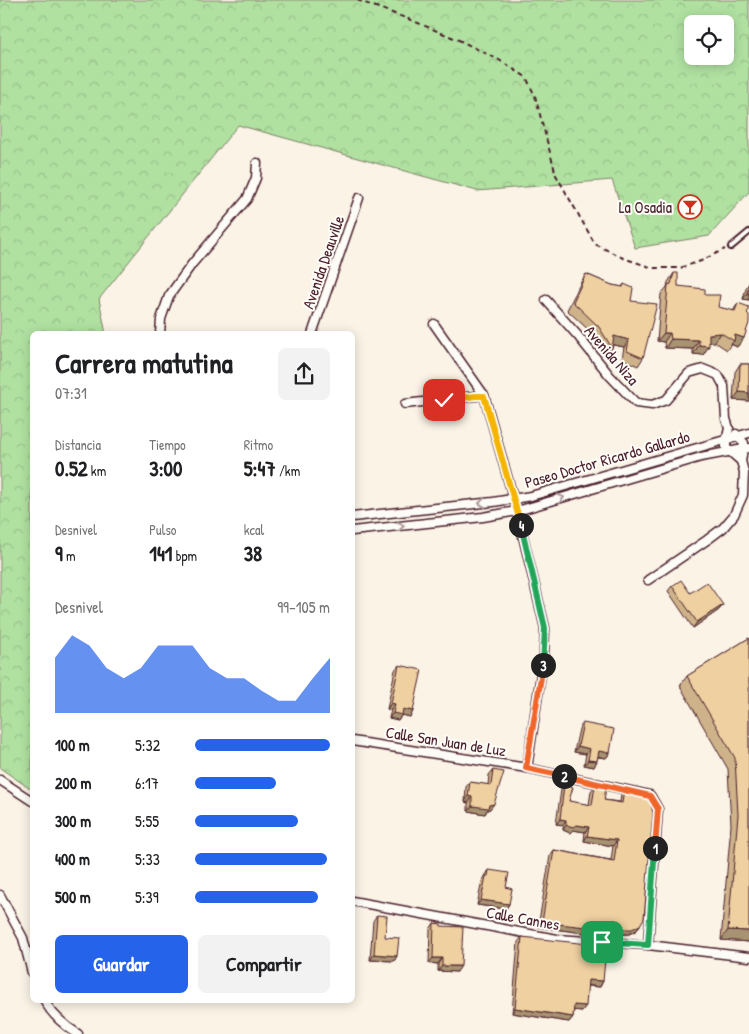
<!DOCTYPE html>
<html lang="es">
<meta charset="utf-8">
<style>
:root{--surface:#fff;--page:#f2f2f2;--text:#202124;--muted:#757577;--accent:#2563eb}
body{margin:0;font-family:"Patrick Hand",sans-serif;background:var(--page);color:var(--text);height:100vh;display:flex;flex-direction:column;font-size:19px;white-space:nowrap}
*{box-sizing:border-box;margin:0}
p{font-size:16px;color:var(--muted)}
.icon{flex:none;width:28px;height:28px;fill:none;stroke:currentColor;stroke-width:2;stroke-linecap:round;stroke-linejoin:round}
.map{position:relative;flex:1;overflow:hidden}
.side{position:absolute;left:30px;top:331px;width:325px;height:672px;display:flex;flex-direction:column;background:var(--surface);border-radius:8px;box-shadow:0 2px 12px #0003}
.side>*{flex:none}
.fabs{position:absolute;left:684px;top:15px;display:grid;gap:10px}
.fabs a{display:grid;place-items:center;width:50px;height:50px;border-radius:8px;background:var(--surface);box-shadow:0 2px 12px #0003;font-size:25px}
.pin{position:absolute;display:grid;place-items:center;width:42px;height:42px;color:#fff;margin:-21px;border-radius:10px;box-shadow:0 2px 8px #0006}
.km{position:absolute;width:25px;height:25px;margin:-12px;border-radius:50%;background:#222;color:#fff;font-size:14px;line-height:25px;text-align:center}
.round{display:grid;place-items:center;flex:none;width:52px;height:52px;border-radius:8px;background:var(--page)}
.summary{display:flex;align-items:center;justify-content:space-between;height:85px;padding:0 25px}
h1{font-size:28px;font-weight:800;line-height:38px}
.metrics{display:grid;grid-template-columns:repeat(3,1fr);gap:8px;height:85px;padding:5px 25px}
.metrics div{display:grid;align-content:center}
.metrics b{font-size:21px;font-weight:800}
.metrics small{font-size:14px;font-weight:400}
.metrics p{font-size:14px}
.chart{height:140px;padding:10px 25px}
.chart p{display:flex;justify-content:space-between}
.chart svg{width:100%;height:90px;margin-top:5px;fill:var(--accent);opacity:.7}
.action{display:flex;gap:10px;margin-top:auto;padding:10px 25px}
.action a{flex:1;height:58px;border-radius:8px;background:var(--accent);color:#fff;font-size:20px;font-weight:800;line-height:58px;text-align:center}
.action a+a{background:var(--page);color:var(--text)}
ul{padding:0 25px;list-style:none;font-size:16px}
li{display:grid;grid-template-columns:80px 60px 1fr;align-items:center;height:38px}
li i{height:12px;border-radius:6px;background:var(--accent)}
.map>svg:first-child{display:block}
</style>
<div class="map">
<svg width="749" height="1034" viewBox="0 0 749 1034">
<defs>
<pattern id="forest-crowns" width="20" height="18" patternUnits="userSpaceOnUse" patternTransform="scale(1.25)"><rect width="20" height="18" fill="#b0e1a1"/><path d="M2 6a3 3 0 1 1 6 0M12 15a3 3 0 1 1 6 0" fill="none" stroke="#99c18b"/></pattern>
</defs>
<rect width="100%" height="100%" fill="#faf3e6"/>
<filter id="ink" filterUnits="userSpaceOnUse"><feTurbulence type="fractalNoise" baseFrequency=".02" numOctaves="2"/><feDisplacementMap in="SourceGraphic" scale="10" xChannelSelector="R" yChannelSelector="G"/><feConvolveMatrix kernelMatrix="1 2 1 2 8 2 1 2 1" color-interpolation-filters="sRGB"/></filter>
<g filter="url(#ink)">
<path fill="url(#forest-crowns)" stroke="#7d8066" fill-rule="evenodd" d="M0 0H749V192L709 236 635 248 612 180 477 191 238 125 99 299 106 334H32V790L0 768ZM692 24H725V56H692Z"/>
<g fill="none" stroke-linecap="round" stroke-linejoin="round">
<g stroke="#4a1f2b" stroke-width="8">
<polyline id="lane" points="731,247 749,232"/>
</g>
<g stroke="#4a1f2b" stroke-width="11">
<g id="street">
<polyline points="546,300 578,336 610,376 636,403 652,405 666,400 689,373 703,369 718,375 724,386 726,419 729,428 726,442 726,448 741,461"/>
<polyline points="434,324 484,395 517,511 545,628 544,654 527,768"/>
<polyline points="160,334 161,319 169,296 192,264 247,199 256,178 257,163"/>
<polyline points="312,334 359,198"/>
<polyline points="405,404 484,395"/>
<polyline points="352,517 493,502 531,496 749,433"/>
<polyline points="352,531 483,517 517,511 701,457 749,448"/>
<polyline points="648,580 707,540 723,528 734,515 743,495 744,472 741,461 744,443 736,434"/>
<polyline points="352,741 527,768 650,795 658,809 648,945"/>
<polyline points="0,780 32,801"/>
<polyline points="0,895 23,938 32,973"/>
<polyline points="352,901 557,939 648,945 749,957"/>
<path d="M45 1001C51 1014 66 1027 78 1034"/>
</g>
</g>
<polyline stroke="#4a1f2b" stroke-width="2" stroke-dasharray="5 4" stroke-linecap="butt" points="357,0 411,20 461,41 499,60 526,77 535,96 556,175 595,244 623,258 653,268 680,268 701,261 725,249"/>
<use href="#lane" stroke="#fdfcf7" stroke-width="4"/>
<use href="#street" stroke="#fdfcf7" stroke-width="8"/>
</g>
<g fill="#ceb38a" stroke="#4a1f2b">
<polygon points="674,273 678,286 705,295 718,307 733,311 738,303 747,313 744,338 737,347 731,344 727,350 715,342 709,342 703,355 693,354 693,349 665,348 664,342 657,341 661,294 667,287 668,282"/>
<polygon points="586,274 612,285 622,287 624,284 631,301 643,358 638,366 622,359 624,347 613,345 612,348 607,356 594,335 567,310 581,282"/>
<polygon points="749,283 749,300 743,299 746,288"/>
<polygon points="740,364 749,364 749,401 733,400 735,372"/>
<polygon points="672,586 690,593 723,605 719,610 693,628 668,591"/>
<polygon points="749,638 749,942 721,940 731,825 728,769 680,686 687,676"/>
<polygon points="399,665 413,711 410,717 402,715 398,720 389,718 391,710 387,709 395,670"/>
<polygon points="583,723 610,753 606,758 598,757 594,767 584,765 586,754 574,752 579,729"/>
<polygon points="493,770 490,809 487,810 485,814 468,811 468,803 465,802 466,787 470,782 488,785 489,775"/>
<polygon points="564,785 569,801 589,805 591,791 595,786 604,800 620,802 621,794 624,789 640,925 637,930 629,934 600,935 538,927 550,856 554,850 611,860 613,846 584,841 585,832 573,830 570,833 563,830 563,825 556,824 561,790"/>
<polygon points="489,870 506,887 509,904 506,909 477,905 482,881"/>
<polygon points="377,915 385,937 397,956 394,961 370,960 373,921"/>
<polygon points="434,923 441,926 457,972 438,971 438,964 429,963 430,929"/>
<polygon points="522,937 597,959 603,981 600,987 587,986 582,1011 574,1010 573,1017 569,1022 512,1013 518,942"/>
</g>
<g fill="#a79271" stroke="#4a1f2b">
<polygon points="747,293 749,294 749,300 743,299"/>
<polygon points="664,333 670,333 664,342 657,341"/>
<polygon points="721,333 715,342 703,343 709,334"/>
<polygon points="735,335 744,338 737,347 731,344 734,341"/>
<polygon points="614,336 629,340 624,347 610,344"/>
<polygon points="671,339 699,340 693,349 665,348"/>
<polygon points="699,345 709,346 703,355 693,354"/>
<polygon points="739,392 749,393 749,401 733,400"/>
<polygon points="723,605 719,610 693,628 697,622"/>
<polygon points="391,703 395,704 391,710 387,709"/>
<polygon points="403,709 413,711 410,717 402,715 398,720 389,718 393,713"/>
<polygon points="578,746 590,749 586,754 574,752"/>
<polygon points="599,751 610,753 606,758 596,756"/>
<polygon points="588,760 597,761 594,767 584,765"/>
<polygon points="468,796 472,797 468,803 465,802"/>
<polygon points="494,804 490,809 487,810 485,814 468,811 472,806 489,805"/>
<polygon points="560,819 566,820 563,825 556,824"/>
<polygon points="566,825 577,825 589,827 585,832 573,830 570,833 563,830"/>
<polygon points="587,836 617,840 613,846 584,841"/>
<polygon points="481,900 509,904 506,909 477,905"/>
<polygon points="542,922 640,925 637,930 629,934 600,935 538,927"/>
<polygon points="728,930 749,931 749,942 721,940"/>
<polygon points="374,954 397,956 394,961 370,960"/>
<polygon points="433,958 442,958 438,964 429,963"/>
<polygon points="442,966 461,966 457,972 438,971"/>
<polygon points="588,980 603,981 600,987 584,985"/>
<polygon points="574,1005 586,1006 582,1011 570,1010"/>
<polygon points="515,1008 573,1017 569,1022 512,1013"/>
</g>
<g fill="#efd0a1" stroke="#4a1f2b">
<polygon points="674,273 678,273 678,286 705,289 705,295 720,295 718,307 735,311 738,303 749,307 749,310 747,313 749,315 749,323 744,338 735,335 734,341 721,333 709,334 709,346 699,345 699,340 671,339 670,333 664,333 668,285 671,284"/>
<polygon points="586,274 612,285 623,287 624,284 633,288 631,301 657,304 643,358 627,351 629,340 614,336 612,348 599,327 573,302"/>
<polygon points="749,285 749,294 747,293"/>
<polygon points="740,364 749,364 749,393 739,392"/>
<polygon points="681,580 690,593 707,582 723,605 697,622 672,586"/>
<polygon points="749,638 749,931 728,930 738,815 735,758 687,676"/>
<polygon points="399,665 422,670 413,711 403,709 402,715 393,713 395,704 391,703"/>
<polygon points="583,723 614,729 610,753 599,751 597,761 588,760 590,749 578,746"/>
<polygon points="493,770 504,772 494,804 489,805 488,808 472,806 472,797 468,796 470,782 491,785"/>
<polygon points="564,785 573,787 569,801 592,805 595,786 606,788 604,800 622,803 624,789 640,793 648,799 651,804 653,813 644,918 640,925 632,929 603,929 542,922 554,850 614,861 617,840 587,836 589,827 577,825 574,827 566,825 566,820 560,819"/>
<polygon points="489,870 509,873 506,887 512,889 509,904 481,900 486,876 488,876"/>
<polygon points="377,915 387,916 385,937 399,938 397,956 374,954"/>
<polygon points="434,923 441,924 441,926 463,927 461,966 442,966 442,958 433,958"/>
<polygon points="522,937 598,945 597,959 605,960 603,981 588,980 586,1006 574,1005 573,1017 515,1008"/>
</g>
<defs><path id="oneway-chevron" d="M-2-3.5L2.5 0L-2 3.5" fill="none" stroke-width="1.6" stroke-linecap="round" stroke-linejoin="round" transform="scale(1.25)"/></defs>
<g stroke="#ac999b">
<use href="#oneway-chevron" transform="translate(561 498) rotate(-16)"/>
<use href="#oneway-chevron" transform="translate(482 503) rotate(174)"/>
<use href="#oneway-chevron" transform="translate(401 526) rotate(-6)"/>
</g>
</g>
<g fill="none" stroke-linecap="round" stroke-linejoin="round" filter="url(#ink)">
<g stroke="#fff" stroke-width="10">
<polyline id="split-1" points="602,942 648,945 655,848"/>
</g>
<g stroke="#fff" stroke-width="10">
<polyline id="split-2" points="564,776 650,796 658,809 655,848"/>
</g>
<g stroke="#fff" stroke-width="10">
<polyline id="split-3" points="543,665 526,768 564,776"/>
</g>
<g stroke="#fff" stroke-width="10">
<polyline id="split-4" points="521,525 545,628 543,665"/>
</g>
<g stroke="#fff" stroke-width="10">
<polyline id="split-5" points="476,396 484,396 521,525"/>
</g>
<g stroke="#fff" stroke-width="10">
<polyline id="split-6" points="444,400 476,396"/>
</g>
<use href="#split-1" stroke="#22a559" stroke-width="6"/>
<use href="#split-2" stroke="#f0652b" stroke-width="6"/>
<use href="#split-3" stroke="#f0652b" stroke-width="6"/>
<use href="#split-4" stroke="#22a559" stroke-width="6"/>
<use href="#split-5" stroke="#f5b400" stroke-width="6"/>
<use href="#split-6" stroke="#f5b400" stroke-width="6"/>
</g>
<defs>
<g id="bar-ring" transform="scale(1.25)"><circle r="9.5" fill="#fdfcf7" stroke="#c8321e" stroke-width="1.5"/><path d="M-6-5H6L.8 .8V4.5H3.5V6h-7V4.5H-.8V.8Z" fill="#c8321e"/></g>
</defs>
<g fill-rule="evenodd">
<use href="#bar-ring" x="690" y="207"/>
</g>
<g text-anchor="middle" stroke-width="4" stroke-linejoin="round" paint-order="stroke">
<g font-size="16" fill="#4a1f2b" stroke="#fdfcf7" text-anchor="end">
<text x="672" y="213">La Osadia</text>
</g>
<g font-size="16" fill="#4a1f2b" stroke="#fdfcf7">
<text transform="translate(323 262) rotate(-71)" y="6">Avenida Deauville</text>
<text transform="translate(612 355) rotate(49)" y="6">Avenida Niza</text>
<text transform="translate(607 459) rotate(-16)" y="6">Paseo Doctor Ricardo Gallardo</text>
<text transform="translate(446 741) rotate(9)" y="6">Calle San Juan de Luz</text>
<text transform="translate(523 918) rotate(10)" y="6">Calle Cannes</text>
</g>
</g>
</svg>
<div class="fabs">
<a><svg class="icon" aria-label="locate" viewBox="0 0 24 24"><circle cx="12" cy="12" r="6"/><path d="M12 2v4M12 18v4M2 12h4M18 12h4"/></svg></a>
</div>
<div class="pin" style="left:602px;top:942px;background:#1e9e55"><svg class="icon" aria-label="arrive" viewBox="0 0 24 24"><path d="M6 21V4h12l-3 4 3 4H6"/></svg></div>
<div class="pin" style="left:444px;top:400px;background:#d93025"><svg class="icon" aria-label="check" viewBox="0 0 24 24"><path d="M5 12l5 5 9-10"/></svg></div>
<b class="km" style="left:655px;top:848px">1</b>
<b class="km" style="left:564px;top:776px">2</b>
<b class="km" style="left:543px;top:665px">3</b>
<b class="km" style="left:521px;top:525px">4</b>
<section class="side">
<div class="summary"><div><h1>Carrera matutina</h1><p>07:31</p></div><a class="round"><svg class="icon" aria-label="share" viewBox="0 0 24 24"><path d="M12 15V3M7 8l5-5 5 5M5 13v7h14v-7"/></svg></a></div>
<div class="metrics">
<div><p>Distancia</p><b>0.52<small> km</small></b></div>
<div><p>Tiempo</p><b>3:00</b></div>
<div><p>Ritmo</p><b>5:47<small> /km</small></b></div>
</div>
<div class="metrics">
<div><p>Desnivel</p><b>9<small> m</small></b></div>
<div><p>Pulso</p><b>141<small> bpm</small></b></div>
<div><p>kcal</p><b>38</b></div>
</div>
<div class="chart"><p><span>Desnivel</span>99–105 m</p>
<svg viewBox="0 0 160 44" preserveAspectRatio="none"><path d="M0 44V17L10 6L20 11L30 22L40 27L50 22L60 11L70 11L80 11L90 22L100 27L110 27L120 33L130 38L140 38L150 27L160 17V44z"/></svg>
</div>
<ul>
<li><b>100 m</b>5:32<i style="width:100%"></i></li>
<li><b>200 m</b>6:17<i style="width:60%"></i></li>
<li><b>300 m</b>5:55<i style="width:76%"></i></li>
<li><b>400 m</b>5:33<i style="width:98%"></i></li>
<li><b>500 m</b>5:39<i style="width:91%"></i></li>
</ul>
<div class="action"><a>Guardar</a><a>Compartir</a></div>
</section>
</div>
